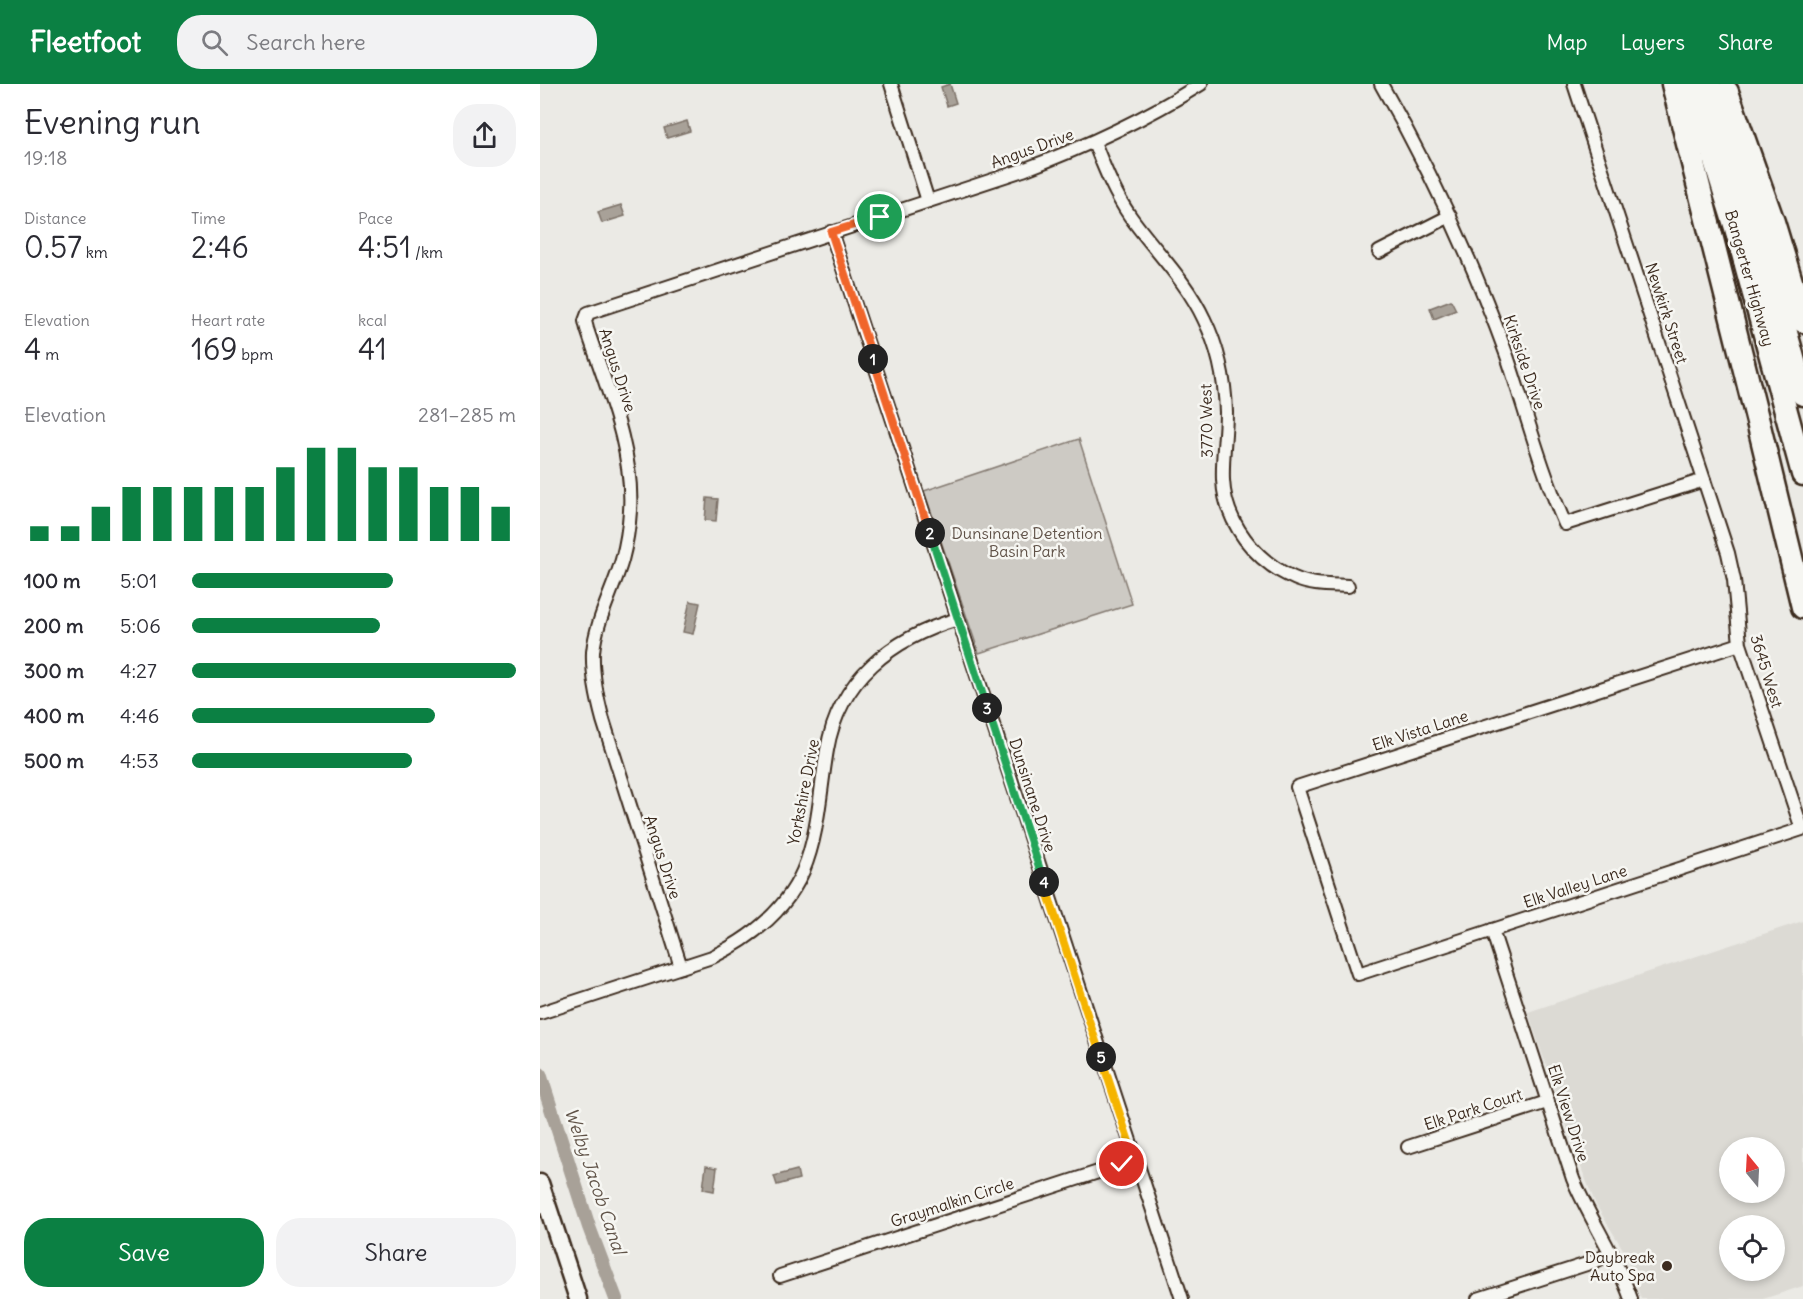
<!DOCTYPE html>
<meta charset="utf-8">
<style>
:root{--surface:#fff;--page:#f2f2f3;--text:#2b2b33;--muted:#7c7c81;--accent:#0b8043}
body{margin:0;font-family:Delius,sans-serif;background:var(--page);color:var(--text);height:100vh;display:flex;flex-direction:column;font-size:22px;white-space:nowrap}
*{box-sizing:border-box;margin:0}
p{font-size:20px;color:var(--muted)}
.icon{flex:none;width:33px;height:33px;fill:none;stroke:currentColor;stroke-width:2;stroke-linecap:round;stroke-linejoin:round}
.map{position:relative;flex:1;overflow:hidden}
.sheet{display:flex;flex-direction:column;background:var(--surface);width:540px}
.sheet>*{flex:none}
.needle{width:39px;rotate:342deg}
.buttons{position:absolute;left:1179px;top:1053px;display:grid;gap:12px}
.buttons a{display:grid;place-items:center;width:66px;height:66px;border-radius:50%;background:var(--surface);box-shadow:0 3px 9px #0003;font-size:30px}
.pin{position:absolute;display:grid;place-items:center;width:51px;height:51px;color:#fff;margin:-26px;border:3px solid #fff;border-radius:50%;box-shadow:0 2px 6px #0007}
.km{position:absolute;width:30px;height:30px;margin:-15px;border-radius:50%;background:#222;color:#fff;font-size:16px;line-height:30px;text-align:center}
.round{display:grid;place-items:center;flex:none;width:63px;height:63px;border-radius:24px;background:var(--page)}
.overview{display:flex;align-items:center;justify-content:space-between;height:102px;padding:0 24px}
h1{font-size:33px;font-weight:600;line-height:45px}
.stats{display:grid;grid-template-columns:repeat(3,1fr);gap:9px;height:102px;padding:6px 24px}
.stats div{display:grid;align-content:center}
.stats b{font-size:30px;font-weight:600}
.stats small{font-size:16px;font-weight:400}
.stats p{font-size:16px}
.chart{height:168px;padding:12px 24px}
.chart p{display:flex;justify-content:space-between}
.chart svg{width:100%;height:108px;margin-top:6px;stroke:var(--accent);stroke-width:6}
.cta{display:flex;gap:12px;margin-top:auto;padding:12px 24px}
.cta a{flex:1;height:69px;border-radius:24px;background:var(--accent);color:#fff;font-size:24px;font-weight:600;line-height:69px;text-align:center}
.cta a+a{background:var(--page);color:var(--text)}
ul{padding:0 24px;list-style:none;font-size:20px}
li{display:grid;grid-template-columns:96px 72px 1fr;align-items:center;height:45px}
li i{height:15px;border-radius:8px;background:var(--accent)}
header{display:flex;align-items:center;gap:36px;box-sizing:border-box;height:84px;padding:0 30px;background:var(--accent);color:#fff}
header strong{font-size:28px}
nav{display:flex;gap:33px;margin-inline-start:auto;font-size:21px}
.search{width:420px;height:54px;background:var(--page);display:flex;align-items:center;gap:15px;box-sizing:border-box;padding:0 21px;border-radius:24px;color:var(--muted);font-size:22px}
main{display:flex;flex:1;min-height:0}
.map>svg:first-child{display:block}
</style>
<header>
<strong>Fleetfoot</strong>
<div class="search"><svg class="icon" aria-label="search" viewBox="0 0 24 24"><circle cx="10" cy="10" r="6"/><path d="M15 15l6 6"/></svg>Search here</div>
<nav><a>Map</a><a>Layers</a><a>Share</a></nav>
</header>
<main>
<section class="sheet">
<div class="overview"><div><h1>Evening run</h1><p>19:18</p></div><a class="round"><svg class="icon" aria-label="share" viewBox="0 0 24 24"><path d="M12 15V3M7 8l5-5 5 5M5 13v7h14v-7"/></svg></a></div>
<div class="stats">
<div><p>Distance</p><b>0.57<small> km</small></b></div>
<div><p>Time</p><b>2:46</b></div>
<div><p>Pace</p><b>4:51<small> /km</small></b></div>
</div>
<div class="stats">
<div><p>Elevation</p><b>4<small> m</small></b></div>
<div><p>Heart rate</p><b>169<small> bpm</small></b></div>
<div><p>kcal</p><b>41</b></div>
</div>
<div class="chart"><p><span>Elevation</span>281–285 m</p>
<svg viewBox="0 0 160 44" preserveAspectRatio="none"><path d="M5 44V38M15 44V38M25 44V30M35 44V22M45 44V22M55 44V22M65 44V22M75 44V22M85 44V14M95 44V6M105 44V6M115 44V14M125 44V14M135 44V22M145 44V22M155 44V30"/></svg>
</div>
<ul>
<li><b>100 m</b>5:01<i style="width:62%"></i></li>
<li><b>200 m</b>5:06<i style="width:58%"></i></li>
<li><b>300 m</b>4:27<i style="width:100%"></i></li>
<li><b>400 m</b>4:46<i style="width:75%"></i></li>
<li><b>500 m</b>4:53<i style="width:68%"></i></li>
</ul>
<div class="cta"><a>Save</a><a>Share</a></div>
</section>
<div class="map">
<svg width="1263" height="1215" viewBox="0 0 1263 1215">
<rect width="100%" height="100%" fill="#ebeae5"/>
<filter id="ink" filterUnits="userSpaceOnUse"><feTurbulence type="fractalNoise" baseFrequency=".0167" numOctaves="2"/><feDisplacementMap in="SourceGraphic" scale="12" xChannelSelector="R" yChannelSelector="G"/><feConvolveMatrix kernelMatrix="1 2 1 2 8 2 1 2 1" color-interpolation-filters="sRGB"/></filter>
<g filter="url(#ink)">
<path fill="#dcdad4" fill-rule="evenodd" d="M1263 837V1202L1223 1215H1101L1084 1167 1056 1121 1040 1081 988 928ZM1190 1064H1234V1108H1190ZM1190 1142H1234V1186H1190Z"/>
<polygon fill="#cdcac4" stroke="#847a71" stroke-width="1.5" points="539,355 592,520 439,569 384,407"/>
<g fill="#a8a198" stroke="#7c7167" stroke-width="1.5">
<polygon points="410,0 416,19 407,22 401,3"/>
<polygon points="147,37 150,47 127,54 124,44"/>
<polygon points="81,121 85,132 62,139 58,128"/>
<polygon points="911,216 916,226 894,235 890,224"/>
<polygon points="167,414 178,415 176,437 165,436"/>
<polygon points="150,517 160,519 153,550 143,548"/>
<polygon points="166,1082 177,1084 174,1107 163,1105"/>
<polygon points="257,1086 259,1095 237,1101 234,1092"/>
</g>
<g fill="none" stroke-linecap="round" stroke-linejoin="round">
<polyline stroke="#a8a198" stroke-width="14" points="0,990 49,1143 76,1215"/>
<g stroke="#3b2a1e" stroke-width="16">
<g id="minor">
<polyline points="351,0 388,117"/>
<path d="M841 0C891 87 933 178 967 272 986 328 1001 386 1025 440L1164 396"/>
<polyline points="1034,0 1188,469 1194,496 1200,560 1262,745 818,890 757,703 1200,560"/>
<path d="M554 58C564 83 574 109 590 132 614 166 646 196 664 235 678 263 685 296 686 328 686 350 682 373 683 396 685 439 716 478 754 494 771 502 791 501 808 502"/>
<polyline points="291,148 642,1215"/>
<polyline points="839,168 910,132"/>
<path d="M952 846 1033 1095C1050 1136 1076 1172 1091 1215"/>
<path d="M141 883 63 636C57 614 52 592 53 568 56 536 73 507 82 476 86 461 89 443 90 427 94 365 66 303 47 245L45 237 48 229 483 86C545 63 605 35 661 0"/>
<path d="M0 929 172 873C211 854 245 828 263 787 279 749 280 706 287 666 299 595 352 554 418 535"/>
<polyline points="868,1063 1007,1018"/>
<polyline points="240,1192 595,1076"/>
<polyline points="938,1215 1053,1178 1072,1169"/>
</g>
</g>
<g stroke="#3b2a1e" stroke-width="21">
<polyline id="secondary" points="0,1099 38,1215"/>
</g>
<g stroke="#3b2a1e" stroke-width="27">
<g id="motorway">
<polyline points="1133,0 1220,346 1263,523"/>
<polyline points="1151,0 1196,144 1263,390"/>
<polyline points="1169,0 1238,220 1263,310"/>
<polyline points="1187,8 1233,138 1263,237"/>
</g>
</g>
<use href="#minor" stroke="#f6f6f2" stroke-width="12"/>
<use href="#secondary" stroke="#f6f6f2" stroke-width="16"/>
<use href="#motorway" stroke="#f6f6f2" stroke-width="22"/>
</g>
</g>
<g fill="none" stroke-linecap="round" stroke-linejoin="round" filter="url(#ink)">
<g stroke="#fff" stroke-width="12">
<polyline id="split-1" points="333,275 291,148 340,133"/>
</g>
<g stroke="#fff" stroke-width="12">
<polyline id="split-2" points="333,275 390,449"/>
</g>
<g stroke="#fff" stroke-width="12">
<polyline id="split-3" points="390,449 447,624"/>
</g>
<g stroke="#fff" stroke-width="12">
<polyline id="split-4" points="447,624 504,798"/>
</g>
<g stroke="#fff" stroke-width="12">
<polyline id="split-5" points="504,798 561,973"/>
</g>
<g stroke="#fff" stroke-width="12">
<polyline id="split-6" points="561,973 595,1076 582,1080"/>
</g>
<use href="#split-1" stroke="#f0652b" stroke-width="8"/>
<use href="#split-2" stroke="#f0652b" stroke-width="8"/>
<use href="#split-3" stroke="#22a559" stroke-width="8"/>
<use href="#split-4" stroke="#22a559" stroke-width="8"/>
<use href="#split-5" stroke="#f5b400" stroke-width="8"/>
<use href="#split-6" stroke="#f5b400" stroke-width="8"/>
</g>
<circle fill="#3b2a1e" stroke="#f6f6f2" stroke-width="2" cx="1127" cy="1182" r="6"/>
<g text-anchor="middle" stroke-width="5" stroke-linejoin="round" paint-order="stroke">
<g font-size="16" fill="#3b2a1e" stroke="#f6f6f2">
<text transform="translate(492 64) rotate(-20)" y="6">Angus Drive</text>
<text transform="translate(1210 194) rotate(74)" y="6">Bangerter Highway</text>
<text transform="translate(1127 229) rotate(72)" y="6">Newkirk Street</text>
<text transform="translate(985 278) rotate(71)" y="6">Kirkside Drive</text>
<text transform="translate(78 286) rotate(72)" y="6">Angus Drive</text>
<text transform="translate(666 337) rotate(-91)" y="6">3770 West</text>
<text transform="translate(1227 587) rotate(73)" y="6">3645 West</text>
<text transform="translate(880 646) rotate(-18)" y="6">Elk Vista Lane</text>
<text transform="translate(263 708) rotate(-79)" y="6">Yorkshire Drive</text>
<text transform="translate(493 711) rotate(72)" y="6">Dunsinane Drive</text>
<text transform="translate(123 773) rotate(72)" y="6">Angus Drive</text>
<text transform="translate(1035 802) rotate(-18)" y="6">Elk Valley Lane</text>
<text transform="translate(933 1025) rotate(-18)" y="6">Elk Park Court</text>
<text transform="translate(1029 1029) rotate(72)" y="6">Elk View Drive</text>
<text transform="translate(412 1118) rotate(-18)" y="6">Graymalkin Circle</text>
</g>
<g font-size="16" fill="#605248" stroke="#f6f6f2">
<text x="487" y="455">Dunsinane Detention<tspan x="487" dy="18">Basin Park</tspan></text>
</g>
<g font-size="16" fill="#3b2a1e" stroke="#f6f6f2" text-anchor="end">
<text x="1115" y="1179">Daybreak<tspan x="1115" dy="18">Auto Spa</tspan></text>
</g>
<g font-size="18" font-style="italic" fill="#615449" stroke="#f6f6f2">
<text transform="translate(55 1097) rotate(71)" y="6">Welby Jacob Canal</text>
</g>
</g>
</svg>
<div class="buttons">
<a><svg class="needle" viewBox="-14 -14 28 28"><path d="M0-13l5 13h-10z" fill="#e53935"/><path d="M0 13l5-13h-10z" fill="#7c7c81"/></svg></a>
<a><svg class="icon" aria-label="locate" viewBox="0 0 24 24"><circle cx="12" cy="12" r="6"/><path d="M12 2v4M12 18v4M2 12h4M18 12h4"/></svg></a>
</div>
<div class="pin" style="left:340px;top:133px;background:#1e9e55"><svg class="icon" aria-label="arrive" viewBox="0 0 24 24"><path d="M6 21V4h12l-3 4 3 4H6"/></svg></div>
<div class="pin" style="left:582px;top:1080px;background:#d93025"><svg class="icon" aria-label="check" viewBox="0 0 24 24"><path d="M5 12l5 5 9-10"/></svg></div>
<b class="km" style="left:333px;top:275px">1</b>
<b class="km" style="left:390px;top:449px">2</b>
<b class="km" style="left:447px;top:624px">3</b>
<b class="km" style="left:504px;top:798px">4</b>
<b class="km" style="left:561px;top:973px">5</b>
</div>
</main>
